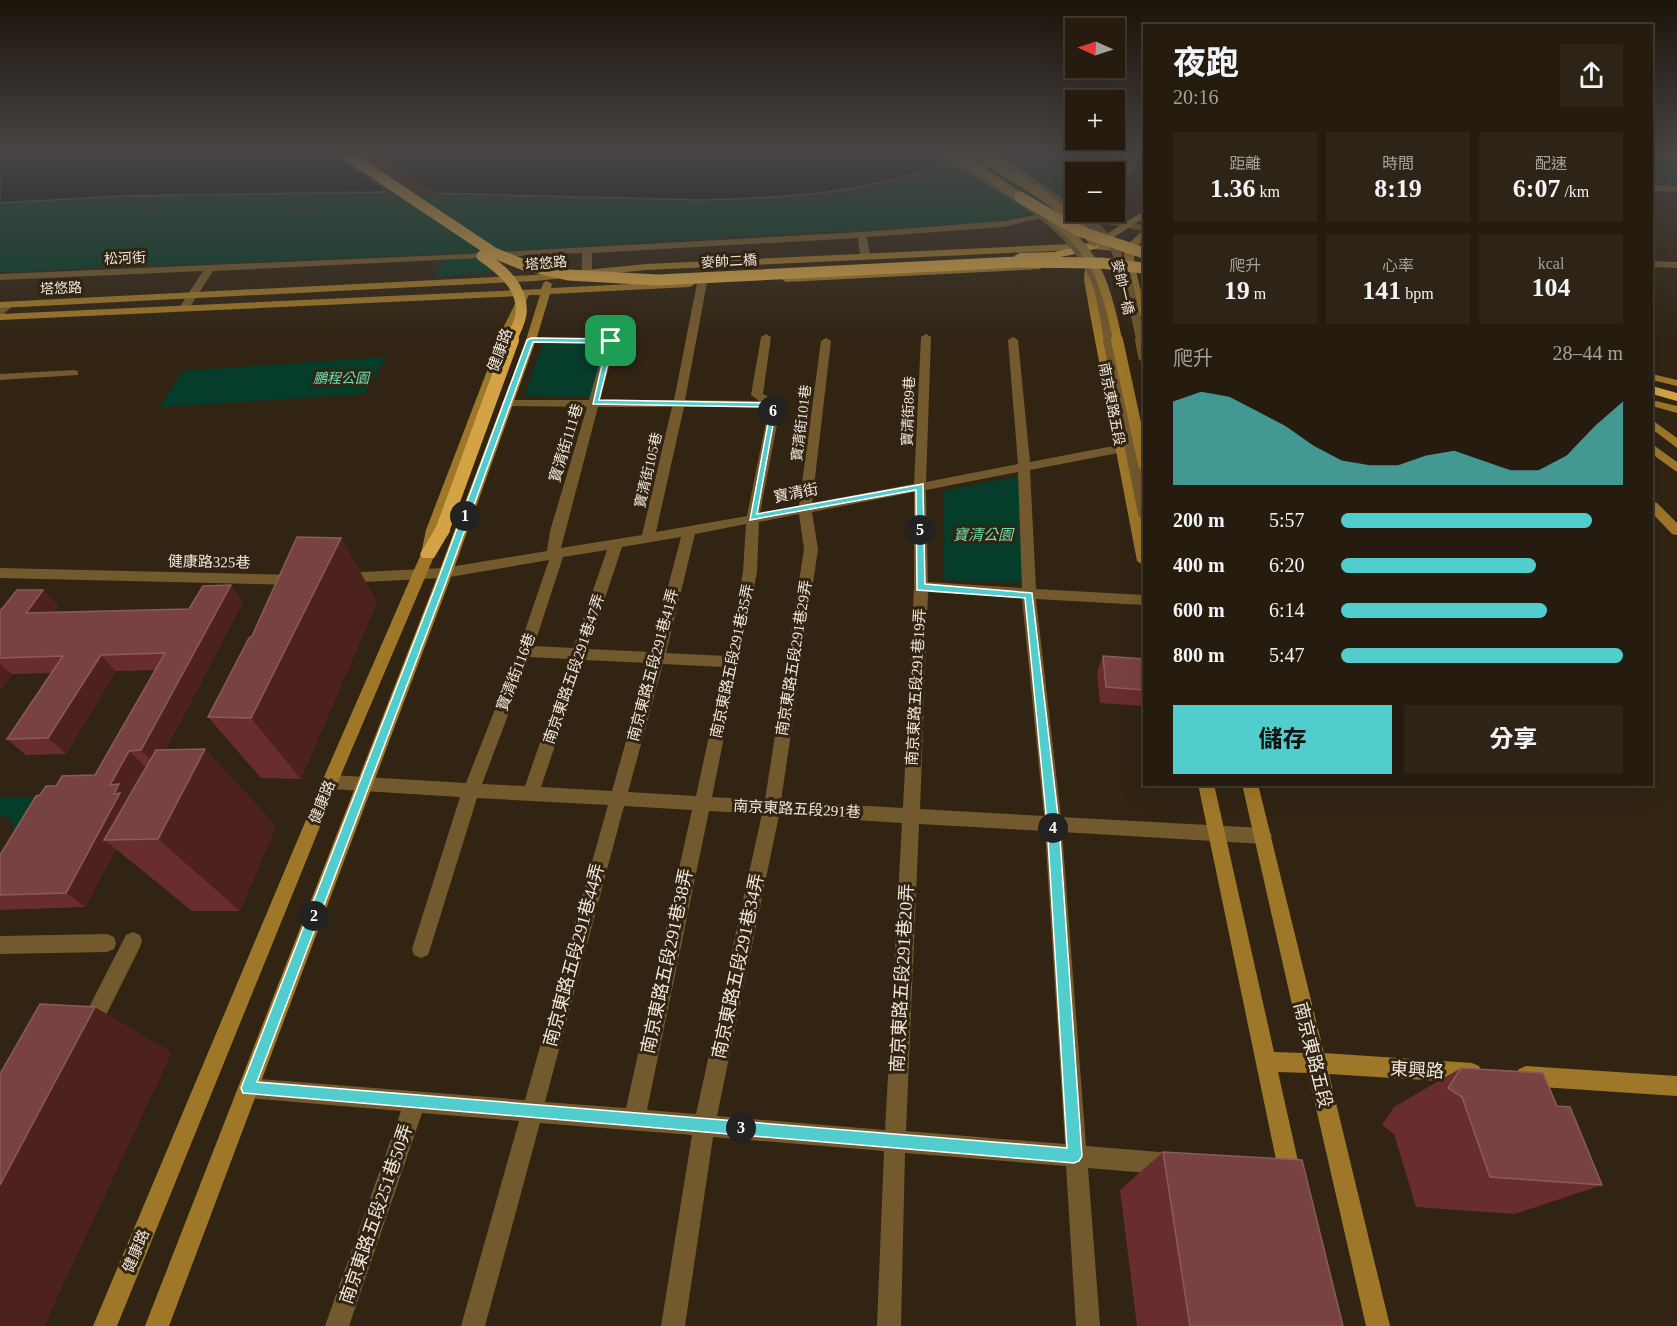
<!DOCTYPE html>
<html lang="zh-TW">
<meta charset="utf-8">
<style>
:root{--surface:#251b0e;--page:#2d2417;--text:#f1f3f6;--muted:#a3a19e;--line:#42392e;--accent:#52cdcd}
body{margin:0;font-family:"Times New Roman","Noto Sans TC",serif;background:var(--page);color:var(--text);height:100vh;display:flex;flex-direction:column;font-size:22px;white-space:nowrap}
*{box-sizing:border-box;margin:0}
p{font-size:20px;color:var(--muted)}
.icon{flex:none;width:33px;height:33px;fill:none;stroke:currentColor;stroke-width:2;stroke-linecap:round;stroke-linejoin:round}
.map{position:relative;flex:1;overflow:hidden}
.side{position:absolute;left:1143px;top:24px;width:510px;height:762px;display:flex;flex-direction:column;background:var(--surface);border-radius:0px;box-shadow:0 6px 24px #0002,0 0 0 2px var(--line)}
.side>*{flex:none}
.needle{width:39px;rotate:273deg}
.fabs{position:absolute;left:1065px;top:18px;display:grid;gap:12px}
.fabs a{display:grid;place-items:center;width:60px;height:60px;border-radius:0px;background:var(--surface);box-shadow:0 6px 24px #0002,0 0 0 2px var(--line);font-size:30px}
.pin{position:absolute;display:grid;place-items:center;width:51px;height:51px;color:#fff;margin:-26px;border-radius:12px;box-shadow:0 3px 9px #0006}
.km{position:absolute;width:30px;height:30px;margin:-15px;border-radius:50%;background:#222;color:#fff;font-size:16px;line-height:30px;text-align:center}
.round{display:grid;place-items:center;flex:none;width:63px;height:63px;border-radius:0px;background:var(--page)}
.head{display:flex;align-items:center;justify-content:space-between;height:102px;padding:0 30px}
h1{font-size:33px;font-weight:700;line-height:45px}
.metrics{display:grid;grid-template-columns:repeat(3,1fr);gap:9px;height:102px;padding:6px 30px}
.metrics div{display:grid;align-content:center;border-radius:0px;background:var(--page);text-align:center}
.metrics b{font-size:26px;font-weight:700}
.metrics small{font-size:16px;font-weight:400}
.metrics p{font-size:16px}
.chart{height:168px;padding:12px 30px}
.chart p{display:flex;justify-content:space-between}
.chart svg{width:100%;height:108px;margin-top:6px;fill:var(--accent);opacity:.7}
.action{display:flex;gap:12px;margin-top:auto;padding:12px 30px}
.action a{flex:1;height:69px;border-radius:0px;background:var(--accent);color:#111;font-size:24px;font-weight:700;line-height:69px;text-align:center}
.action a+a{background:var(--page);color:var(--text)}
ul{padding:0 30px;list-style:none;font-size:20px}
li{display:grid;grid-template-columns:96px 72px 1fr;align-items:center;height:45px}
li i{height:15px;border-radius:8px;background:var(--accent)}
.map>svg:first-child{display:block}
</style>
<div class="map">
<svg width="1677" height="1326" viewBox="0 0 1677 1326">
<rect width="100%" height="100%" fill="#312413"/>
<g fill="#063d2a">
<path d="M970 155H1119L1108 172H1076L1074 197 1022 216 994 222 469 253 0 272V204L123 197 324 193 739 202C816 198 900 192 970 155Z"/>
<polygon points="1652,162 1665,162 1677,173 1677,185 1652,184"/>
<polygon points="477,255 496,272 434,277 445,256"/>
<polygon points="610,342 593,397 524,396 543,343"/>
<polygon points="386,357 365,394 160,407 183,371"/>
<polygon points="1019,476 1027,583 944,580 943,491"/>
<polygon points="60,796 14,837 14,826 10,819 0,815 0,798"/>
</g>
<path fill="#051213" stroke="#4c524f" stroke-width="1.5" d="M0 155H962C951 161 939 164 928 169 855 195 777 198 701 200L382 192 123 196 0 203Z"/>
<polygon fill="#312413" points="333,155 378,155 439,195 390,195"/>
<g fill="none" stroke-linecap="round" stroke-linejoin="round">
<g fill="#735a2e" fill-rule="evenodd">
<polygon points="1129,155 1137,155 1136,169 1114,187 1114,180 1128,168"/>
<polygon points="1652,185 1677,186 1677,192 1652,191"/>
<polygon points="1076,203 1076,212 1085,212 1102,218 1144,225 1144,231 1097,222 1069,211 1004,227 867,237 870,255 865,258 860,255 858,238 592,253 592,273 587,276 582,273 582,253 213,271 188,310 184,311 179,308 203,271 0,280 0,274 447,255 862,232 1004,221 1051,212"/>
<polygon points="1652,261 1677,262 1677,268 1652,267"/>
<path d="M702 280 707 283 685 400 759 401 751 395 761 337 766 334 771 337 763 394 781 404 760 513 799 506 821 341 826 338 831 341 812 503 914 484 921 337 926 334 931 337 926 482 1018 464 1008 340 1013 337 1018 340 1030 462 1134 442 1140 446 1134 450 1030 470 1036 589 1144 595V605L1036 599 1061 817 1263 828 1269 831 1272 836 1269 841 1263 844 1062 832 1086 1146 1172 1153 1180 1156 1183 1164 1180 1172 1172 1175 1088 1168 1100 1326H1076L1066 1166 905 1153 901 1326H877L884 1151 713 1137 685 1326H661L692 1135 540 1123 485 1326H461L519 1121 422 1113 349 1326H325L401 1111 248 1098 241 1095 238 1088 241 1081 248 1078 525 1100 608 805 477 798 430 949 428 955 421 958 414 955 412 949 460 797 331 789 325 787 323 782 325 777 331 775 466 783 518 651 549 560 444 578 342 583 335 578 342 573 444 568 547 551 550 531 587 407 507 406 501 403 507 400H589L605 344 531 343 526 340 531 337 615 339 616 341 600 400H674L697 283ZM598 407H672L642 535 561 548ZM684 407H769L747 516 656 532ZM1018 472 1022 588 928 582 926 490ZM914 492V587L903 808 781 801 818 549 812 512ZM799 514 804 549 765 800 712 797 757 572 759 522ZM746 524 743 572 727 656 666 653 695 534ZM681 537 651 652 588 649 622 547ZM607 550 573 648 534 646 563 557ZM928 592 1022 598 1044 816 920 809ZM530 657 569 659 525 786 482 784ZM584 660 648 663 612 791 541 787ZM663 664 724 667 696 796 628 792ZM624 806 692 810 626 1108 545 1102ZM709 811 762 814 696 1114 647 1110ZM779 815 902 823 885 1130 717 1116ZM919 824 1045 831 1065 1144 906 1131Z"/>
<polygon points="6,302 15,304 0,317 0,308"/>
<polygon points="74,370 78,371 78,375 0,380 0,374"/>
<polygon points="0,568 297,575 304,580 297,585 0,578"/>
<polygon points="133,932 140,935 142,941 140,947 97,1033 90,1036 83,1033 80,1026 83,1019 126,935"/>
<polygon points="107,934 114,937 116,943 114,949 107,952 0,954 0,936"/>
</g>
<g fill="#9e7729" fill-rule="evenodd">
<polygon points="1652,155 1677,155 1677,159 1652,158"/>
<path d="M1144 211V218L1103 244 1126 246 1141 232 1144 231V239L1134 250C1133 274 1146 296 1144 319 1130 313 1124 266 1124 252L1094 249 646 270 535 281 0 308V302L535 275 646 264 1092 243Z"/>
<polygon points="1091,255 1096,258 1094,279 1100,314 1144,530 1144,566 1137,561 1090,314 1084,279 1086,258"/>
<polygon points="1037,264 1042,267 1040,269 786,282 781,279 786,276"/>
<polygon points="547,281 552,284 551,288 690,281 695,284 690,287 550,294 536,340 448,585 169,1326 145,1326 434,585 526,340 540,295 529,295 515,324 440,530 435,554 343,770 117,1326 93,1326 327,770 421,554 426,530 505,324 519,296 0,320 0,314 541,289 544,282"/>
<polygon points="1652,374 1677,380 1677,386 1652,380"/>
<polygon points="1652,400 1677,406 1677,413 1652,406"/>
<polygon points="1652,420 1677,438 1677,448 1652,429"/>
<polygon points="1652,444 1677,462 1677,472 1652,454"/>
<polygon points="1652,502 1657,503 1677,523 1677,535 1672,534 1652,513"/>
<polygon points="1198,784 1214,784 1274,1052 1303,1053 1242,784 1258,784 1324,1053 1472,1063 1479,1066 1482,1073 1479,1080 1472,1083 1329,1074 1390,1326 1366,1326 1308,1073 1278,1072 1302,1179 1299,1187 1291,1190 1283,1187 1280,1179"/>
<polygon points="1526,1066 1677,1076 1677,1096 1526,1086 1519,1083 1516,1076 1519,1069"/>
</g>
<g fill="#d4a346" fill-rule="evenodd">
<path d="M1094 243 1098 244V248C1080 253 1028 267 1014 256L1020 253 1054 252Z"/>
<polygon points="1652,386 1677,393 1677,401 1652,394"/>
<polygon points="442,526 448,527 450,531 434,558 422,558 420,554 436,527"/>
</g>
<g stroke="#735a2e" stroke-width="9">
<path d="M947 155C1001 190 1076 221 1098 287 1103 304 1105 324 1109 341"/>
<polyline points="992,155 1098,229 1114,247 1127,277 1141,341"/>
</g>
<g stroke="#735a2e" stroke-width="12">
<polyline points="1109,340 1144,513"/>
<polyline points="1141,340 1144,356"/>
</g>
<g stroke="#9e7729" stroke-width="9">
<polyline points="958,155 1033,206"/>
<path d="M978 155C1018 181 1065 204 1094 242"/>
<path d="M1052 219C1098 252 1106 288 1118 341"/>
</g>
<polyline stroke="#9e7729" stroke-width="12" points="1117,340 1144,464"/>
<g stroke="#d4a346" stroke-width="11">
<polyline points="347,155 494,253 524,265 568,275 658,280 1017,262 1101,263 1144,268"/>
<polyline points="1020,197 1079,231 1144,253"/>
<path d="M482 256C501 269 524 287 521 314 520 323 514 333 511 341"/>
</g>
<polyline stroke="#d4a346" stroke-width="14" points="442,531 512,340"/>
</g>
<g fill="#6a2d2f" fill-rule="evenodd">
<polygon points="341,538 377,602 301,779 261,778 208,717 252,636"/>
<path d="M43 590 58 606 54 612 189 609 243 602 165 750 205 749 276 826 240 911H192L116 849 85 907 0 910V855L40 795 56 786 95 775 155 670 116 671 66 754 26 755 7 739 51 673 12 674 0 691V610L2 609ZM145 766H147L131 794H130Z"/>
<polygon points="1103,656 1144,659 1144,706 1100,703 1097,672"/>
<polygon points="1461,1068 1557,1106 1602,1185 1515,1214 1416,1207 1394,1134 1382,1125 1394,1107"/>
<polygon points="1163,1152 1343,1326 1137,1326 1120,1190"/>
</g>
<g fill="#4d211c">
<polygon points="341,538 377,602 301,779 251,718"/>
<polygon points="231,585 243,602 156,766 141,750"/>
<polygon points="43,590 58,606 42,629 26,613"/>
<polygon points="101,655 116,671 66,754 48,738"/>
<polygon points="0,664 12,674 0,691"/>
<polygon points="205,749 276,826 240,911 158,839"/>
<polygon points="129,751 145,766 130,794 136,799 104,840 116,849 85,907 66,893 114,794 110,785"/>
<polygon points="95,1007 172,1052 44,1326 0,1326 0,1185"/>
</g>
<g fill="#784142" stroke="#8b5b5a" stroke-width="1.5">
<polygon points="297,537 341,538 251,718 208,717 249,638 252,636"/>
<polygon points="231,585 141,750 129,751 110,785 119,784 114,794 120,793 66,893 0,895 0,855 36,796 40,795 46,786 56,786 62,776 95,775 165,653 101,655 48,738 7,739 63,656 0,658 0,610 2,609 17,590 43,590 26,613 189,609 203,586"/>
<polygon points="1103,656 1144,659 1144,690 1106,687"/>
<polygon points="205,749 158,839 104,840 156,750"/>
<polygon points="40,1004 95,1007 0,1185 0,1074"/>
<polygon points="1461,1068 1543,1073 1557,1106 1570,1107 1602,1185 1490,1177 1462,1097 1448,1088"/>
<polygon points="1163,1152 1302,1160 1343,1326 1190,1326"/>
</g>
<linearGradient id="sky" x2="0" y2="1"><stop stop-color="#1b140a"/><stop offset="0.45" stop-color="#484544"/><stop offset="1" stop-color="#484544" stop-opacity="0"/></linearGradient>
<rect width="1677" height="341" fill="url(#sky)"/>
<path fill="#52cdcd" stroke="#fff" stroke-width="1.5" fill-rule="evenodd" d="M531 338 614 339 599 400 777 403 757 514 923 484 925 584 1032 593 1059 824 1082 1156 1079 1161 1074 1163 243 1093 241 1088 436 585 527 340ZM533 342 607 343 593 404 771 407 750 520 916 490 917 590 1025 598 1047 824 1067 1148 257 1082 445 585Z"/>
<g text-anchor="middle" stroke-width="6" stroke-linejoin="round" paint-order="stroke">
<g font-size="14" fill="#f0e7dc" stroke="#312413">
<text transform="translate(125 258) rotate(-3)" y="5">松河街</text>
<text transform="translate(729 261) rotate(-3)" y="5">麥帥二橋</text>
<text transform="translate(546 263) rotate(-5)" y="5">塔悠路</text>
<text transform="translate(1123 287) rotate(77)" y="5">麥帥一橋</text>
<text transform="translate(61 288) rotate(-3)" y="5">塔悠路</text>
<text transform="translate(1112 404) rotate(79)" y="5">南京東路五段</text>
<text transform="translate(908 411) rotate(-88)" y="5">寶清街89巷</text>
<text transform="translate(801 423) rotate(-83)" y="5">寶清街101巷</text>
<text transform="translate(648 470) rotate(-77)" y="5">寶清街105巷</text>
</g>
<g font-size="14" font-style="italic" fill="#6cdeb0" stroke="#312413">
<text x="341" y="383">鵬程公園</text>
</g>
<g font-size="15" fill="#f0e7dc" stroke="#312413">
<text transform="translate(500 350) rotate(-70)" y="5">健康路</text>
<text transform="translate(566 443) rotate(-73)" y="5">寶清街111巷</text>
<text transform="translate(796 493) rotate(-11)" y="5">寶清街</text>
<text transform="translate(209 562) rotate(1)" y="5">健康路325巷</text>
<text transform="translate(794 658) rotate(-81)" y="5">南京東路五段291巷29弄</text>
<text transform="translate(732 661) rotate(-78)" y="5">南京東路五段291巷35弄</text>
<text transform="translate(653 665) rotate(-75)" y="5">南京東路五段291巷41弄</text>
<text transform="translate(574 669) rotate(-71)" y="5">南京東路五段291巷47弄</text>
<text transform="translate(516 672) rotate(-69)" y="5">寶清街116巷</text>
<text transform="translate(916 687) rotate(-87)" y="5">南京東路五段291巷19弄</text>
<text transform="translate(322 802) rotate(-68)" y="5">健康路</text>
<text transform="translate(797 809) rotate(3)" y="5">南京東路五段291巷</text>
<text transform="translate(136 1251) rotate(-67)" y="5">健康路</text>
</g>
<g font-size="15" font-style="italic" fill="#6cdeb0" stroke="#312413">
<text x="983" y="540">寶清公園</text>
</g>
<g font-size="18" fill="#f0e7dc" stroke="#312413">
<text transform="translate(574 955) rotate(-75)" y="6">南京東路五段291巷44弄</text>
<text transform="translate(667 961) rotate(-78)" y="6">南京東路五段291巷38弄</text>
<text transform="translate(738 966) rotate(-78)" y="6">南京東路五段291巷34弄</text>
<text transform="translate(902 978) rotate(-87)" y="6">南京東路五段291巷20弄</text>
<text transform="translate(1313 1055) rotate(76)" y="6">南京東路五段</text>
<text transform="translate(1417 1070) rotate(3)" y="6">東興路</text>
<text transform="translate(376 1214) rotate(-71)" y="6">南京東路五段251巷50弄</text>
</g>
</g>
</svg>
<div class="fabs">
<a><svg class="needle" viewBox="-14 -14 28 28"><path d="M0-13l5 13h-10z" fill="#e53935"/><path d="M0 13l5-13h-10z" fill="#a3a19e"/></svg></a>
<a>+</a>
<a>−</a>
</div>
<div class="pin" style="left:611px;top:341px;background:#1e9e55"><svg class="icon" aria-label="arrive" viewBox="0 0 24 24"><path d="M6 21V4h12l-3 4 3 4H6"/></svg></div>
<b class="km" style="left:465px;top:516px">1</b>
<b class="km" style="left:314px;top:916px">2</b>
<b class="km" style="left:741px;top:1128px">3</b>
<b class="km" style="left:1053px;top:828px">4</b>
<b class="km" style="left:920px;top:530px">5</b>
<b class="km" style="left:773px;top:411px">6</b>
<section class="side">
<div class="head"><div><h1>夜跑</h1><p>20:16</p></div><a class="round"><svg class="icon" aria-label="share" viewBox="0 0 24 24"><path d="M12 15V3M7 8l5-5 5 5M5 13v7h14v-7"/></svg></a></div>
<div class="metrics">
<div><p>距離</p><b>1.36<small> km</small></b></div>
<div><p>時間</p><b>8:19</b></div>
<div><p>配速</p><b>6:07<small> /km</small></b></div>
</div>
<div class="metrics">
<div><p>爬升</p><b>19<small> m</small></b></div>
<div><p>心率</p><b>141<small> bpm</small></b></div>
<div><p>kcal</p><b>104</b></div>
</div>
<div class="chart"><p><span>爬升</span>28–44 m</p>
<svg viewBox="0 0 160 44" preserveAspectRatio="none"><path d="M0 44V10L10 6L20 8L30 14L40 20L50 28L60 34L70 36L80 36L90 32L100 30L110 34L120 38L130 38L140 32L150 20L160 10V44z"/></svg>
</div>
<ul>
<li><b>200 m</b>5:57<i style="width:89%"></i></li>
<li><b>400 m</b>6:20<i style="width:69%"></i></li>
<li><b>600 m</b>6:14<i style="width:73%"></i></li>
<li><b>800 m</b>5:47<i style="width:100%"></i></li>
</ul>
<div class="action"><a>儲存</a><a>分享</a></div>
</section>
</div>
